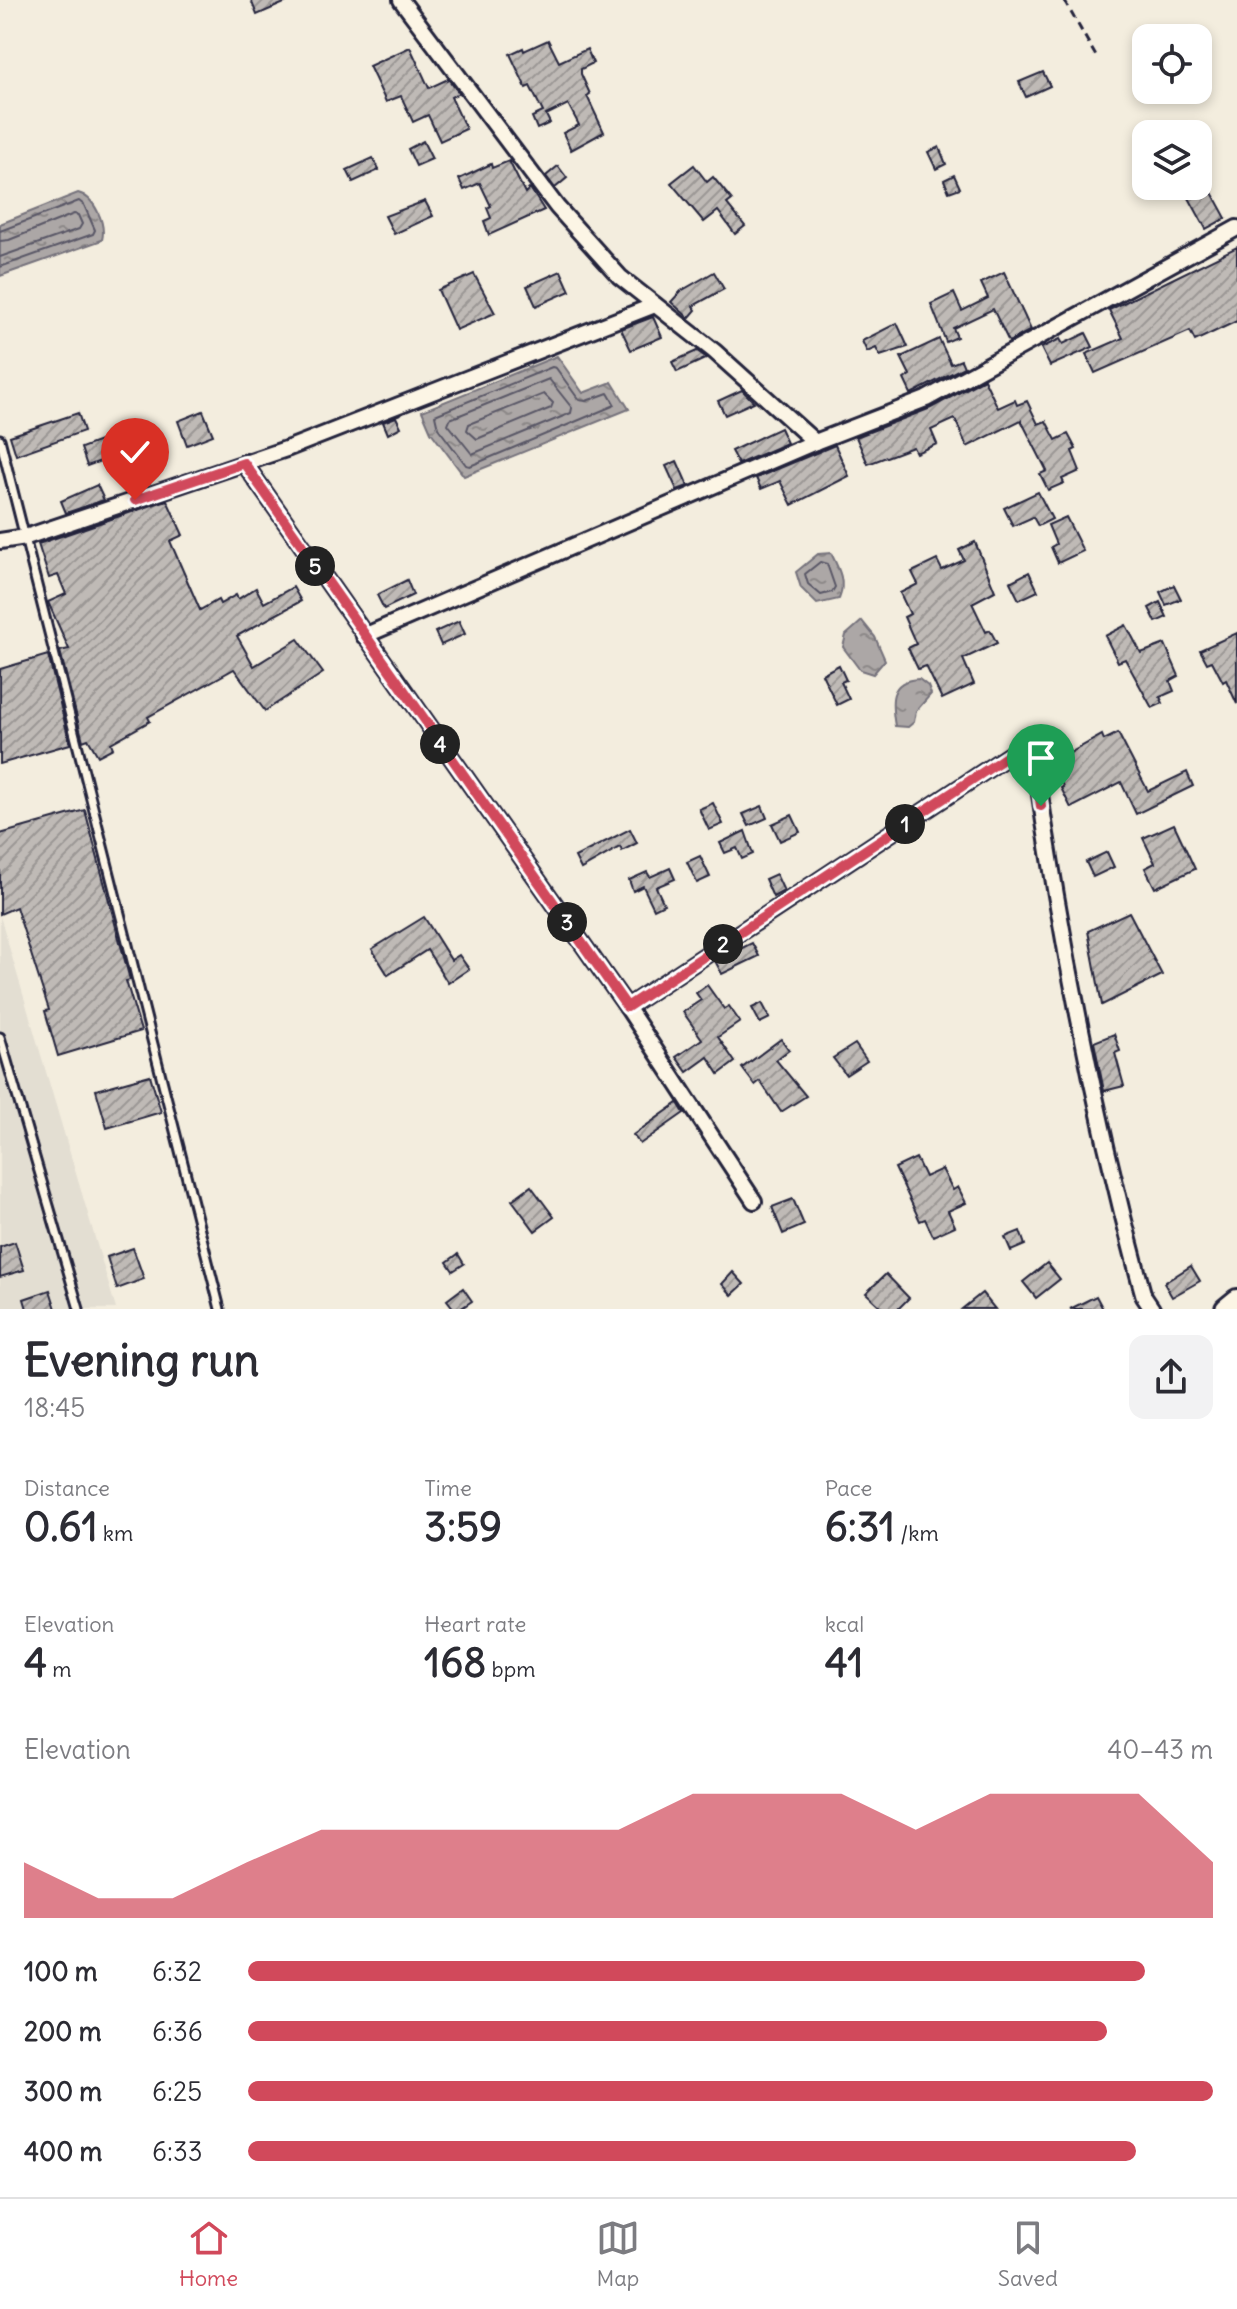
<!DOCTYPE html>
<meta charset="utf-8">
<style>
:root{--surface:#fff;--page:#f2f2f3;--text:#2b2b33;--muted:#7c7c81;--line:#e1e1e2;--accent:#d1495b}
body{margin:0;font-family:Delius,sans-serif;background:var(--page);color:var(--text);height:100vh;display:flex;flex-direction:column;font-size:30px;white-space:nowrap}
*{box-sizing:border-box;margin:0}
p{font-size:26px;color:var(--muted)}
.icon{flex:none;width:44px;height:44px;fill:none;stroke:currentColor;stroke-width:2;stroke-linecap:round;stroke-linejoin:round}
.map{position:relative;height:1309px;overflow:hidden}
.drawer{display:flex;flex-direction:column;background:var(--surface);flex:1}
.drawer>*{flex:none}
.controls{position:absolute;left:1132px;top:24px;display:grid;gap:16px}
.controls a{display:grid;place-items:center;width:80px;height:80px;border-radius:16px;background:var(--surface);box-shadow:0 4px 12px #0003;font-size:40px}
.pin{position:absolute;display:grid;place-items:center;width:68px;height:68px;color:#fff;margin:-82px -34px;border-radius:50% 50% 50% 0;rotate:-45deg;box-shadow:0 0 8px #0007}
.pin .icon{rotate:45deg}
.km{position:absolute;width:40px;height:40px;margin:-20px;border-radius:50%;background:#222;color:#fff;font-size:22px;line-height:40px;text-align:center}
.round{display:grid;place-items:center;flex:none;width:84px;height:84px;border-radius:16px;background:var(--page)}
.head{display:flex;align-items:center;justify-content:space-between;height:136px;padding:0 24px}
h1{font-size:44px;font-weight:700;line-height:60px}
.stats{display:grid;grid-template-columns:repeat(3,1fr);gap:12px;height:136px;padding:8px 24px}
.stats div{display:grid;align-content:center}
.stats b{font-size:40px;font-weight:700}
.stats small{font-size:22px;font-weight:400}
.stats p{font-size:22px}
.chart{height:224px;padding:16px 24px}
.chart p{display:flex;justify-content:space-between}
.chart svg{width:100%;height:144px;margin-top:8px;fill:var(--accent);opacity:.7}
ul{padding:0 24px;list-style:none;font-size:26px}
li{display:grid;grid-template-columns:128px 96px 1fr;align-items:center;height:60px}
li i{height:20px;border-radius:10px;background:var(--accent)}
.tabs{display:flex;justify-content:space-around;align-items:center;height:112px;border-top:2px solid var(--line);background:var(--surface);font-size:22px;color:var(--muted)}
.tabs a{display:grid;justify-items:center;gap:4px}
.tabs .active{color:var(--accent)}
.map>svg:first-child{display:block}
</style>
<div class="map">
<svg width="1237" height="1309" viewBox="0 0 1237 1309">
<defs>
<pattern id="water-ripples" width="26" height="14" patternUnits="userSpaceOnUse" patternTransform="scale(2)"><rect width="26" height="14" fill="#aca7a6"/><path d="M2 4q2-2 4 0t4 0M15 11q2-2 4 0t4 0" fill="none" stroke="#8c8888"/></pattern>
<pattern id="building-hatch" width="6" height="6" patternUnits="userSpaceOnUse" patternTransform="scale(2)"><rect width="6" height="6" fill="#bfbab6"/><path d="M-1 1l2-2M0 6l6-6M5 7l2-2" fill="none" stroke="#9b9795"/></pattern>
</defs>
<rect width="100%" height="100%" fill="#f3edde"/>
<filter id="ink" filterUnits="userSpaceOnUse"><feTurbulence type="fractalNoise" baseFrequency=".0125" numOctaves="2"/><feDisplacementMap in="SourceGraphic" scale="16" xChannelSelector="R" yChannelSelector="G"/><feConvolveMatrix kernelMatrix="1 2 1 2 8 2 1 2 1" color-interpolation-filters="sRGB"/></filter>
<g filter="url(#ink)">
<polygon fill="#e3ded2" points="0,916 116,1309 0,1309"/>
<g fill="url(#water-ripples)" stroke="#75727b" stroke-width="2">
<path d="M78 193C95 197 106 224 102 240L0 276V224Z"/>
<polygon points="557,356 583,393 612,382 629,409 464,476 431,432 422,411"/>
<path d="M831 553C839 569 846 582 839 599L817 604 801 588 796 572 818 554Z"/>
<polygon points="862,621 875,637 885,660 873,674 860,670 843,647 846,635"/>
<path d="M919 679 928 686 931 694 916 711 914 722 908 727 895 726C891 703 888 680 919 679Z"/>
</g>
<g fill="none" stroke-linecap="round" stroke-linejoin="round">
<g stroke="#595766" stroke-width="2">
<polyline points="0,231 79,201 84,205 95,230 93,234 0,267"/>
<polyline points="0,241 9,240 74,214 78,215 82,224 79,229 0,257"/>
<polygon points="552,367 556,368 579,400 586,401 608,393 615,405 470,466 466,465 438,428 435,415"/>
<polygon points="549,379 572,408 571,413 472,454 448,424 450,419"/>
<polygon points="544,394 553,403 551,408 477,439 467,430 469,424"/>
<polygon points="820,562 827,564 835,587 832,592 821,595 808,584 805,574"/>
</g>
</g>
<g fill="url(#building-hatch)" stroke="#22223b" stroke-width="2">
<polygon points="251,0 291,0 257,15"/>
<polygon points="548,40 559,62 587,49 593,63 581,69 581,74 590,94 587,96 604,132 571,150 563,133 579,125 568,104 546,115 550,123 537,129 532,117 543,112 530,86 526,88 510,54 523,48 524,51"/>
<polygon points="410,47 429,88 448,79 459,93 451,97 466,129 440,141 428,115 413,122 401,96 386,102 369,66"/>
<polygon points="1043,72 1050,86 1026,97 1019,82"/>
<polygon points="423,141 432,159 416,166 408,149"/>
<polygon points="939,147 946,164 936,169 928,152"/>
<polygon points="373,158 379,170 353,182 347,170"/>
<polygon points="509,161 525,193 530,188 544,210 489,235 484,221 491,218 487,208 491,206 480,183 464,190 459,179 491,164 492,168"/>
<polygon points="694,165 707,182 713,177 732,200 727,204 745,226 735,234 718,211 704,222 671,183"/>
<polygon points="558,166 567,178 555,188 546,176"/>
<polygon points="954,175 960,188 949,192 944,180"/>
<polygon points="1209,187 1226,218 1206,229 1189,198"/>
<polygon points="425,201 433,216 394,234 385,216"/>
<polygon points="1237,247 1237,321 1195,341 1190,331 1095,373 1086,354 1123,338 1109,310"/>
<polygon points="561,271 570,291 536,306 527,286"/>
<polygon points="714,272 724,289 693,306 696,310 689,318 671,302 681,291"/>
<polygon points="1004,272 1031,330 1009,342 993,309 953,328 957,337 946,342 931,304 954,293 962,311 988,298 981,283"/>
<polygon points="474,274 495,313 456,330 438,290"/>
<polygon points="653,317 662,337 631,350 621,329"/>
<polygon points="897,323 908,347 880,356 876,348 867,352 862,341"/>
<polygon points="1086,333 1093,347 1050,366 1041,348 1060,339 1063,344"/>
<polygon points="939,339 951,364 961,360 964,367 911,394 904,379 910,375 901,357"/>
<polygon points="697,351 707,358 677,372 672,362"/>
<polygon points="984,379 998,408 1015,400 1017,405 1027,401 1038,424 1046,421 1056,440 1068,434 1076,449 1072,451 1080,471 1062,479 1064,483 1048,490 1040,474 1047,471 1021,420 967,447 955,419 931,430 937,444 916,453 913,447 868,464 856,437 931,408"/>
<polygon points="742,390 754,402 725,415 718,401"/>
<polygon points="203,411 213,435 187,445 178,421"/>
<polygon points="78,413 84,431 16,455 10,436"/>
<polygon points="396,417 401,427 388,434 383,422"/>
<polygon points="780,428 787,443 738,464 731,451"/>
<polygon points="124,432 131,450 87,466 81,448"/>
<polygon points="835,445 849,476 792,505 780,481 761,489 756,478"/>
<polygon points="677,461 688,486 677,490 666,466"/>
<polygon points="97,485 104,500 66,513 61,501"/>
<polygon points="1038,492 1052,519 1038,526 1033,517 1013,526 1004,508"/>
<polygon points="167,500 183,535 170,541 200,610 218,600 220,604 236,595 238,599 256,588 264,603 293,587 301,601 237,636 254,666 298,639 323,673 265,711 234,669 148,717 150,721 111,743 113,748 98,756 88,739 83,741 60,651 69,649 48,602 66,594 58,575 49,578 38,544"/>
<polygon points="1066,517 1083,551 1058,563 1051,547 1056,544 1048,525"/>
<polygon points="975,542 995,591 972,603 986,632 990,630 997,643 963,659 974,684 942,699 926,666 918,669 908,648 916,644 904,617 910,614 900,593 918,584 912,572 937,560 942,570 964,560 959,550"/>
<polygon points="1029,572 1038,591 1019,600 1010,582"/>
<polygon points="407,580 413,595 384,609 377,595"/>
<polygon points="1174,585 1181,599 1166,605 1160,592"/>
<polygon points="1160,602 1167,617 1156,622 1149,608"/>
<polygon points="459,621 465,634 441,645 435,632"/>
<polygon points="1126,625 1141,653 1165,644 1179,676 1170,681 1174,691 1160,697 1163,703 1152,708 1125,659 1118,662 1105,636"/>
<polygon points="1237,633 1237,704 1226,680 1223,682 1212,661 1207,663 1200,650"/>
<polygon points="48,655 70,744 0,764 0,669"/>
<polygon points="839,665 846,680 841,682 849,699 837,705 822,674"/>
<polygon points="1118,733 1148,791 1187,772 1193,786 1136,814 1121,782 1071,808 1061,788 1063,787 1054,762 1102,735 1104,740"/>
<polygon points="713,803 723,824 709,830 699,809"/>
<polygon points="762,806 767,818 749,826 743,814"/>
<polygon points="85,810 130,980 126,981 141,1031 58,1056 45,1011 49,1010 16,907 0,914 0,834"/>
<polygon points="792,815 800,832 780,841 772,824"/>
<polygon points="1174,824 1195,869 1155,888 1145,868 1155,863 1143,838"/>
<polygon points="630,829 637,843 622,851 620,847 581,869 575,857"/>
<polygon points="745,831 753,854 742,859 737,848 725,853 720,843"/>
<polygon points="1107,852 1114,867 1093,877 1086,862"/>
<polygon points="700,856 710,877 697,883 687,862"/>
<polygon points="670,868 675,879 656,887 664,904 654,909 643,886 633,891 629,880 647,872 650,877"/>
<polygon points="776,874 784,891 773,897 765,879"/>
<polygon points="1129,912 1162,975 1102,1005 1088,931"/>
<polygon points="424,917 451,960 459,955 469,969 448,983 427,950 388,975 372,949"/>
<polygon points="752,943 759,956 722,974 715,961"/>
<polygon points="707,985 724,1009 729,1006 740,1022 718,1037 735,1062 719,1074 708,1057 687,1072 676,1057 702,1039 683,1012 701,1000 696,993"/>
<polygon points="762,1003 770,1018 760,1023 752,1008"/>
<polygon points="1114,1034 1120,1051 1115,1053 1124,1086 1104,1091 1094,1042"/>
<polygon points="781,1039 789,1050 776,1060 806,1096 781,1112 760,1081 755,1085 742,1068"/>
<polygon points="855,1044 867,1061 846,1075 833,1058"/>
<polygon points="150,1075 161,1112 107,1128 96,1090"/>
<polygon points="678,1103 684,1113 640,1144 633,1135"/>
<polygon points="916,1158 925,1177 942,1169 953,1190 958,1187 966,1203 948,1211 955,1226 933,1236 925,1219 920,1221 895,1168"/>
<polygon points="531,1186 554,1217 535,1231 512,1200"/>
<polygon points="793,1199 804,1225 783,1234 772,1207"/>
<polygon points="1020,1231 1025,1245 1011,1251 1005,1237"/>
<polygon points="15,1242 24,1270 0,1277 0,1247"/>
<polygon points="133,1248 144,1279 117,1289 107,1257"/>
<polygon points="458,1254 464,1264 453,1271 447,1262"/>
<polygon points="1047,1263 1060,1279 1036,1298 1023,1282"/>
<polygon points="1191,1266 1200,1281 1172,1297 1164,1283"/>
<polygon points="733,1272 744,1284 732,1295 722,1284"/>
<polygon points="886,1274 909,1298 898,1309 883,1309 866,1293"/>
<polygon points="463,1288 472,1301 460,1309 454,1309 447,1300"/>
<polygon points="50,1290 56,1309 27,1309 24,1299"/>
<polygon points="982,1293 995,1309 962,1309"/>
<polygon points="1096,1296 1103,1309 1070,1309"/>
</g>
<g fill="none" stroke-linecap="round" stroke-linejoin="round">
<g stroke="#22223b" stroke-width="13">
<g id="service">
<polyline points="0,439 220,1309"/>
<polyline points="0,1037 79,1309"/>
</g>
</g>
<g stroke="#22223b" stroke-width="20">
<g id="minor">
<polyline points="401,0 557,207 620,277 714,351 815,442"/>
<path d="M244 463 627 1007 1032 740C1058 927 1094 1114 1144 1297L1152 1309"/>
<polyline points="0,541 26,537 289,448 655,305"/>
<polyline points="364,636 815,442 926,399 1237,228"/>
<polyline points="627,1007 754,1201"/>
</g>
</g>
<g stroke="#22223b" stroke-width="26">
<polyline id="secondary" points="1226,1309 1237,1300"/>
</g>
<polyline stroke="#22223b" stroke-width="3" stroke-dasharray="8 6" stroke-linecap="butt" points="1064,0 1097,58"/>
<use href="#service" stroke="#fcf5e5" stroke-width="7"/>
<use href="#minor" stroke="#fcf5e5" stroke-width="14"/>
<use href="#secondary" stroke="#fcf5e5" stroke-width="20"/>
</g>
</g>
<g fill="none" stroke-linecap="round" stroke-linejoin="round" filter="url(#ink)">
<g stroke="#fff" stroke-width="16">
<polyline id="route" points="135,500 244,463 627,1007 1032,740 1041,806"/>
</g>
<use href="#route" stroke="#d1495b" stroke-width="10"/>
</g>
</svg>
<div class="controls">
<a><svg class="icon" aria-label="locate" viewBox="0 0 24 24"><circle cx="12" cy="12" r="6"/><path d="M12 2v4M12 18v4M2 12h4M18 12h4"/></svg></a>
<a><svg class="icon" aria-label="layers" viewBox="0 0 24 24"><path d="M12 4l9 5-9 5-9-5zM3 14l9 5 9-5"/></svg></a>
</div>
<div class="pin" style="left:1041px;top:806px;background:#1e9e55"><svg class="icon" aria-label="arrive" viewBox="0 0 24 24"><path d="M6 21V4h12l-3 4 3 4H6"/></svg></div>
<div class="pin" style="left:135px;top:500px;background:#d93025"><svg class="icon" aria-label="check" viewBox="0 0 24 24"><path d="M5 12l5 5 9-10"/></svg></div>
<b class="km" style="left:905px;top:824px">1</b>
<b class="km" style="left:723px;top:944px">2</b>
<b class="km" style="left:567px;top:922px">3</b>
<b class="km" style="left:440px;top:744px">4</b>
<b class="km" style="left:315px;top:566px">5</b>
</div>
<section class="drawer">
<div class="head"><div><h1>Evening run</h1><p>18:45</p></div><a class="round"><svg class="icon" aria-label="share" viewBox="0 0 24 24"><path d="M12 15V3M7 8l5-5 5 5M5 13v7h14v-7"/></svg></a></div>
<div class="stats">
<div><p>Distance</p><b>0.61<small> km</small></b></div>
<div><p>Time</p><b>3:59</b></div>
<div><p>Pace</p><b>6:31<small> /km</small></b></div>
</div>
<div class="stats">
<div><p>Elevation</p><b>4<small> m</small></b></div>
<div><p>Heart rate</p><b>168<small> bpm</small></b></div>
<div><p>kcal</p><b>41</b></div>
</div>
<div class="chart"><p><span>Elevation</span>40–43 m</p>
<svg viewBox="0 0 160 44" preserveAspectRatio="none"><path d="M0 44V27L10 38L20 38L30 27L40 17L50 17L60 17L70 17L80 17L90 6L100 6L110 6L120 17L130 6L140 6L150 6L160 27V44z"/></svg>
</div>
<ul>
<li><b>100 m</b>6:32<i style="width:93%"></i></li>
<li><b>200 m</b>6:36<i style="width:89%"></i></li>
<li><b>300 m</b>6:25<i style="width:100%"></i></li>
<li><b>400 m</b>6:33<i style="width:92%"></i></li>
</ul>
</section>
<nav class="tabs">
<a class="active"><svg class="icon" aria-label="home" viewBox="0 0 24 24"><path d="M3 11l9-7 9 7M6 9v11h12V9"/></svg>Home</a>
<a><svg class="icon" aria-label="map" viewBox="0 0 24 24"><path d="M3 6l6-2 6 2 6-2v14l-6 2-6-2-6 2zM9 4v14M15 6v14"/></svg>Map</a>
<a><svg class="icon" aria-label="saved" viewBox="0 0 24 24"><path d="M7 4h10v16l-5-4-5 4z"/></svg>Saved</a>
</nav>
